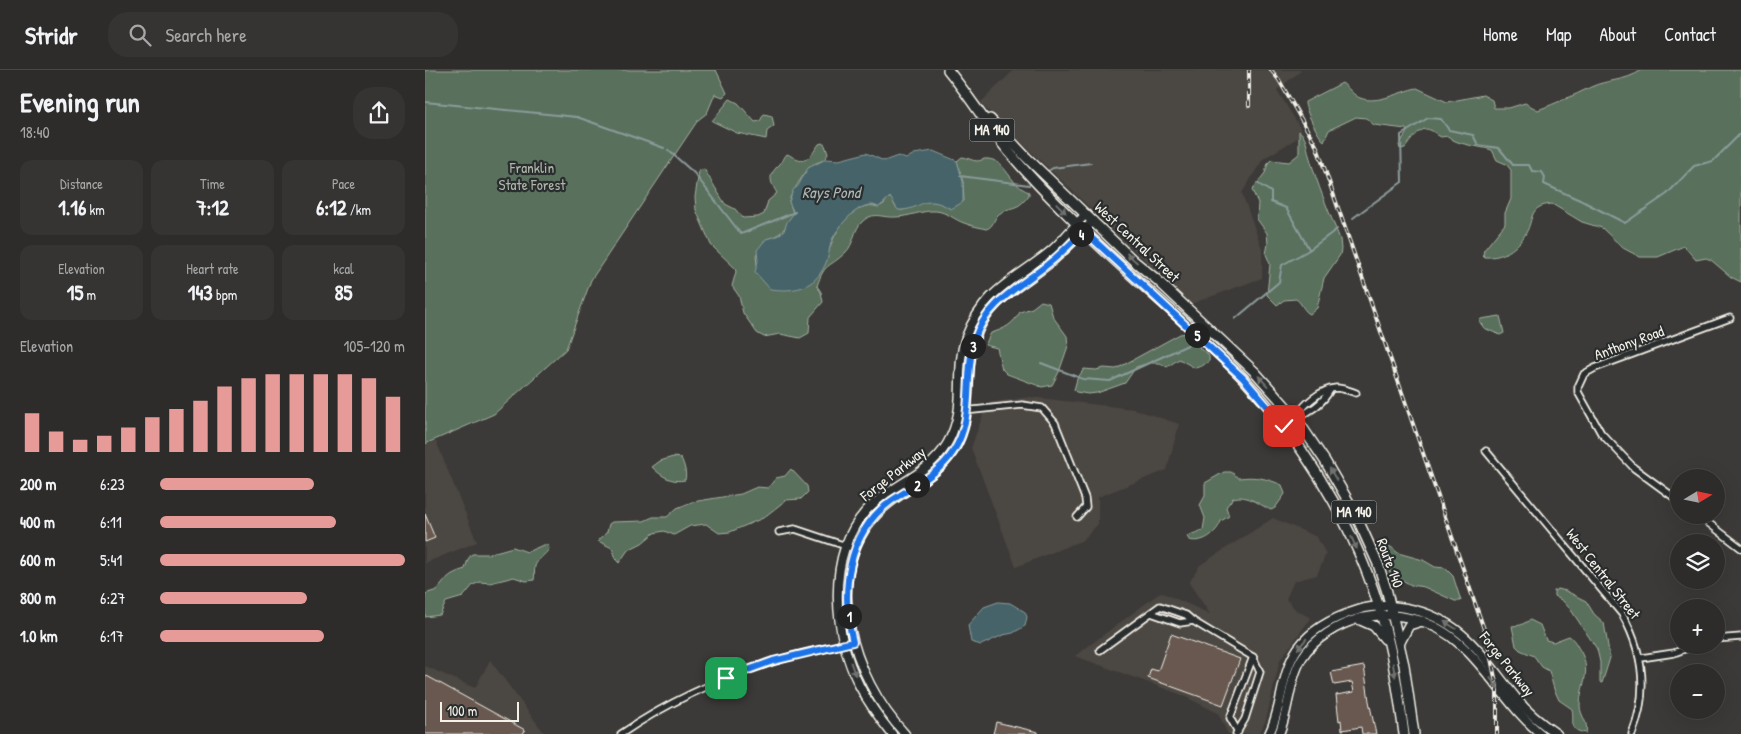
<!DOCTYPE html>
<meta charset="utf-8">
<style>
:root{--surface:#2d2c2a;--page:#353432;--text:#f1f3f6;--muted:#a7a7a8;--line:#484847;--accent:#e69b98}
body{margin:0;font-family:"Patrick Hand",sans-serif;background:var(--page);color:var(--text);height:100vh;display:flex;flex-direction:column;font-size:19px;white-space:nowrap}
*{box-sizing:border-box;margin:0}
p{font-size:16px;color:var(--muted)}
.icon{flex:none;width:28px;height:28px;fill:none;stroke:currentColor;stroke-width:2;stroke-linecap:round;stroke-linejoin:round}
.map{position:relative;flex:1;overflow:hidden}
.panel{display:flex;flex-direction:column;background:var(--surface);width:425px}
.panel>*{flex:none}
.needle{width:32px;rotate:80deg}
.buttons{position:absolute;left:1245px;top:399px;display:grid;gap:10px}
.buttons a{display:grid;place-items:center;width:55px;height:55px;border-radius:50%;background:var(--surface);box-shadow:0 5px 20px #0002,0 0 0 1px var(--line);font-size:25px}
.scale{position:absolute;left:15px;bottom:12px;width:79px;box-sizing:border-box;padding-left:5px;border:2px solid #f4f1e8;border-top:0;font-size:14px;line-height:18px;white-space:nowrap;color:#f4f1e8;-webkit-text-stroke:4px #2a2d2e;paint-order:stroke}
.pin{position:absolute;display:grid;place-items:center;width:42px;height:42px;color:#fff;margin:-21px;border-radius:10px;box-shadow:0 2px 8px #0006}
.km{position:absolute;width:25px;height:25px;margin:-12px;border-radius:50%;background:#222;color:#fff;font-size:14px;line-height:25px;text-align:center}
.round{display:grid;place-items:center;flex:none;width:52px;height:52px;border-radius:20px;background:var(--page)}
.head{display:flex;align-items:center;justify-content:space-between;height:85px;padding:0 20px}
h1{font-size:28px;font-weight:800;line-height:38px}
.metrics{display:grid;grid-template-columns:repeat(3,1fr);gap:8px;height:85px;padding:5px 20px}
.metrics div{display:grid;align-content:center;border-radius:12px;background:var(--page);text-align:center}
.metrics b{font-size:21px;font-weight:800}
.metrics small{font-size:14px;font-weight:400}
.metrics p{font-size:14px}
.chart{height:140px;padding:10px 20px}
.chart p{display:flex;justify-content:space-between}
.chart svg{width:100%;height:90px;margin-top:5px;stroke:var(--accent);stroke-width:6}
ul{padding:0 20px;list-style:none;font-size:16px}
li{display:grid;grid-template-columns:80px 60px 1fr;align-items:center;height:38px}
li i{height:12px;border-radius:6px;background:var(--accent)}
header{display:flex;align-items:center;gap:30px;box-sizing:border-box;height:70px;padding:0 25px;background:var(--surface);border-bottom:1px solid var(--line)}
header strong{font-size:24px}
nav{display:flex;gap:28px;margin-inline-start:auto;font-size:18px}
.search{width:350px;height:45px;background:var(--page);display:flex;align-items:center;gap:12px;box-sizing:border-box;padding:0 18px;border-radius:20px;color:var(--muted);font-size:19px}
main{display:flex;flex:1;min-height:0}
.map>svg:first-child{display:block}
</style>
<header>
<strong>Stridr</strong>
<div class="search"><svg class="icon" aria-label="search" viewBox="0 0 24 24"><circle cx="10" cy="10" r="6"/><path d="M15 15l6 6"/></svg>Search here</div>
<nav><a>Home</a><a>Map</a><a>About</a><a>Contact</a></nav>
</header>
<main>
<section class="panel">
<div class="head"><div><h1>Evening run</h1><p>18:40</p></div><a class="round"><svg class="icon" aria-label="share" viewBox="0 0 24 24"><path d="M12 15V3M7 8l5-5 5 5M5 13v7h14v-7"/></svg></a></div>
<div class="metrics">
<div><p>Distance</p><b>1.16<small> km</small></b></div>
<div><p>Time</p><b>7:12</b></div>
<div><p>Pace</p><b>6:12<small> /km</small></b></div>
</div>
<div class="metrics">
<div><p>Elevation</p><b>15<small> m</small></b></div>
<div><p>Heart rate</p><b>143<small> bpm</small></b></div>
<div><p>kcal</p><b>85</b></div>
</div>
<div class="chart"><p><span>Elevation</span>105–120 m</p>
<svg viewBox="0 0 160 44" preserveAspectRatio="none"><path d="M5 44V25M15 44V34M25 44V38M35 44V36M45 44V32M55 44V27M65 44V23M75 44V19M85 44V12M95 44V8M105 44V6M115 44V6M125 44V6M135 44V6M145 44V8M155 44V17"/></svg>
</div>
<ul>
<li><b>200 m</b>6:23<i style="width:63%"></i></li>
<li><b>400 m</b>6:11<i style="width:72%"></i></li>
<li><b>600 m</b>5:41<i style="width:100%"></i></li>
<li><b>800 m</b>6:27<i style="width:60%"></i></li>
<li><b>1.0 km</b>6:17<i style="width:67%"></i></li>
</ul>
</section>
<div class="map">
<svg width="1316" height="664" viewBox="0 0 1316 664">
<rect width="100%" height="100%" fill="#3c3a38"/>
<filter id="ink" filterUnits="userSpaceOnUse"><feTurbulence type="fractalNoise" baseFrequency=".02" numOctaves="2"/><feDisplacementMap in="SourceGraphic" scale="10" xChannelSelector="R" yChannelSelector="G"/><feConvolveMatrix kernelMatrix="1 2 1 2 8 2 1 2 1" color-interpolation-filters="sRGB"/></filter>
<g filter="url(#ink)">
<g fill="#4c4642">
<polygon points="589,0 877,0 852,20 879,64 838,89 817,123 837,179 837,208 766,234 555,33"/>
<polygon points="605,327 709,339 754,354 742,400 673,427 673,454 658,470 591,497 546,378 562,333"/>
<polygon points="11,371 52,472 0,493 0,375"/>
<polygon points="848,448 892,467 901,484 892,505 869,511 861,529 871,540 886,548 855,590 841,650 834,664 803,664 793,643 757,625 650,586 736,522 785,544 764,513 775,495"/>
<polygon points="65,590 120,664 0,664 0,596 50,618"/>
</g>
<g fill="#596f5b" stroke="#a6b0a2">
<polygon points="0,0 291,0 302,23 298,27 290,24 282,43 273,50 166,210 141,279 69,344 0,374"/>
<path d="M1217 0H1316V212L1306 207 1286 190 1281 188 1271 190 1259 176 1233 187H1215L1198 178 1177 158 1157 152 1127 134C1103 136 1109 149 1101 163 1092 179 1078 188 1060 187L1058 185 1059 180 1080 154V143L1086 129V100L1081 94 1072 90 1067 80C1055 76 1030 75 1023 66L1016 67C1011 65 1009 61 1005 60 995 55 985 72 980 78L975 79 974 75 982 62 981 59 949 55 941 48 931 47 904 60 899 71C894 68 879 38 880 32L917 13C923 17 929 26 935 28 953 35 975 21 992 18L1022 32 1058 25 1067 30 1069 38H1084L1100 33 1113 40C1131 33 1148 26 1166 17 1183 9 1199 12 1217 0Z"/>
<polygon points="305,29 313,33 330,52 335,51 339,44 347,46 349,56 342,61 341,69 312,63 287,51"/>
<path d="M874 61C881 66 882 77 884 85 892 114 904 142 915 169L916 179 915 185 899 208 892 238 885 244C879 242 877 233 871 229L859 230 852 235 842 225 845 194 841 184 843 174 842 163 832 149 833 133 827 120 840 103 843 93 846 90 864 92 874 84Z"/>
<path d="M397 73 400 75 403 84C399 92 394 91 387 95 383 97 364 126 364 131 365 136 368 140 368 146 358 158 360 164 341 169L331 185 332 195 404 182C407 164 430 128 453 137L459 134 463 128H467C472 149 483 137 496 133 505 130 516 132 524 138L539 131 538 112 532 91 537 87C542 87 547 91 552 91 556 91 559 88 563 89 581 90 584 115 604 122V125C592 142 586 135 574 144 568 149 569 157 561 159 554 157 546 156 539 153 530 150 522 142 511 141 497 140 484 147 470 147 457 148 449 141 438 151 428 159 430 174 420 183 403 199 400 192 392 216L396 222 398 232 385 247 384 263 375 268 355 264 339 267 332 263 318 243 314 226 307 216 311 202 310 198 286 175 271 140 270 127 274 101 279 99 300 134 310 139 318 148 333 147 339 144 343 131 352 123C344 110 343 105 355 94 358 91 359 87 362 84 366 85 369 89 373 90 383 93 389 81 394 74Z"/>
<path d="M616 231 624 233 628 247 642 266 643 276 634 302 627 315 617 317 582 304 577 299 572 278 560 275 566 263C580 259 588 254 595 242L607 238Z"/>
<polygon points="1075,246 1079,263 1075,265 1059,258 1054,251 1056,249"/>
<path d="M763 263 774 274 775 279C781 283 785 282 784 291L777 296 770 298 754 289 742 297 735 293H724L711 297 700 313 672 323 663 324 651 322 649 320 652 309 659 299 671 300 679 298 691 299 755 264Z"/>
<path d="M248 387 256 388C259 394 262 404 260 410 247 413 236 406 227 397L235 391Z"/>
<polygon points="366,399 382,416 383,422 376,429 361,430 338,448 305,462 294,463 281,454 265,456 249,465 239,461 229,463 217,473 203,480 194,493 192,491 187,478 173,471 182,462 184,454 187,452 219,451 228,447 242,447 252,438 267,432 316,424 332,417 343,418 351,408 360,406"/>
<path d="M799 402H806L814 408C830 406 841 408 857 415L860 424 850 438 846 440C833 434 823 424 808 428L801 437 804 446 796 451C792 463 778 474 764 470L762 466 778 460 780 448 775 435 780 426V413Z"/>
<path d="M118 475H123L124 479C120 485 112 490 110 496 109 501 110 506 109 510L101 511 89 507 65 513 55 512 48 515 38 527 21 532 15 545 0 547V524L12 520C23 508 21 505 40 499L43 489 47 484H63L88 477 102 482Z"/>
<polygon points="955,475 966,477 973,483 998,490 1010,497 1020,498 1028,506 1036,531 1030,531 999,517 986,515 965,503"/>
<polygon points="1133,519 1141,521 1161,531 1169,544 1179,553 1185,588 1177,613 1175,612 1175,592 1172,579 1146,540 1138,531 1129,526 1129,521"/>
<path d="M1105 550 1115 555 1121 570 1128 572 1144 566C1150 570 1152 576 1156 582 1167 604 1155 615 1155 636 1155 646 1164 652 1161 663 1142 660 1150 652 1147 639L1134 630 1129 619 1124 601 1117 597 1109 586 1095 580 1091 576 1087 556 1096 555Z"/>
</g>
<g fill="#456368" stroke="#8b9c9b">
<path d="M508 81 532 91 538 112V132L526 139C497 122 497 141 473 140L465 127 454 137C452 137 450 135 447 135 431 134 411 159 406 172 404 180 404 187 400 195 389 219 369 222 345 219L330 202 333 191 332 180 341 169 352 166 359 161 362 152 369 143 364 132 368 120 373 116 383 98 401 89 414 90 441 83 459 91 473 86 481 89 489 84Z"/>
<polygon points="573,532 585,533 600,542 602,547 600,556 588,563 578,565 556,575 546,572 543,555 559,537"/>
</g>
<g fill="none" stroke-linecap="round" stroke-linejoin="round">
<g stroke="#8b9c9b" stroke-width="2">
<polyline points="0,32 152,47 239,78"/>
<polyline points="243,80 269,103 316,164 370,142"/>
<polyline points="623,101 628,98 666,93"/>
<polyline points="535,106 604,115"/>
<polyline points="832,113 846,122 846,132 861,138 884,179"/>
<polyline points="928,148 977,112 976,65 1003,48 1016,49 1024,60 1048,65 1053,75 1074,78 1088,95 1104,95 1107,101 1117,102 1120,107 1119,114 1157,131 1200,153 1242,124 1269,96 1288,91 1316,63"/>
<polyline points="810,249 854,212 857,195 884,180 912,159"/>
<polyline points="616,293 658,309 685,311 767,273"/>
</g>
</g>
<g fill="#67584f" stroke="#f4f1e8">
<polygon points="0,444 10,468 0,472"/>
<polygon points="746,564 815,589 798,635 723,608 726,599 733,601"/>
<polygon points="939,596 944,631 951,664 937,664 936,657 917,660 916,650 914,651 911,625 929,622 927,612 909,615 906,602"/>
<polygon points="0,605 100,660 98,664 0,664"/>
<polygon points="571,652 613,662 613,664 568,664"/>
</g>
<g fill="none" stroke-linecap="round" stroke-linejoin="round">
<g stroke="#f4f1e8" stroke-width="9">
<g id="minor">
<polyline points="539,341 597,335 617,338 630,353 660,428 661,437 652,447"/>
<path d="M871 348C877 335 896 319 911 318 918 318 925 321 931 323"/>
<path d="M859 356C876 344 894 340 905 320"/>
<path d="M1061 381 1197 544C1219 583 1224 622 1207 664"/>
<polyline points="1254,431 1209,398 1176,363 1153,322 1153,317 1159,304 1170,298 1305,248"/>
<polyline points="1273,445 1316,478"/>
<polyline points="354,462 370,459 430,479"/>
<polyline points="726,543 755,553 768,551"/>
<polyline points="1291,569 1316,567"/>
<polyline points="675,580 735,536 761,545 768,551 828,587 835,602 820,649 811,664"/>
<polyline points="1216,588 1249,583 1270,575"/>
<polyline points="813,662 805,648 828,587"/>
<path d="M196 664C243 632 293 609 347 592 373 583 401 579 428 572"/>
</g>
</g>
<g stroke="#f4f1e8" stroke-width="11">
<g id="tertiary">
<path d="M467 664C455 649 444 634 435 617 409 566 400 487 441 441 465 415 503 406 522 374 544 337 528 303 541 267 559 219 591 210 627 180 639 169 649 156 661 144"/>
<path d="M480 664C428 609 393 503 454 442 477 418 511 410 529 380 551 344 537 304 551 266 564 230 596 216 625 193 640 180 654 166 668 151"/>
<path d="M844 664C858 637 855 604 873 578 887 558 910 547 933 540 949 535 964 535 981 538 1039 549 1058 588 1092 629 1103 643 1117 654 1132 664"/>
<path d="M854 664C864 640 864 610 877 588 889 568 914 554 936 548 954 544 971 544 989 549 1049 564 1071 628 1116 664"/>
</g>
</g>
<g stroke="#f4f1e8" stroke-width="12">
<g id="primary">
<path d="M523 0C545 27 563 57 585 83 606 109 630 132 654 156 706 208 766 254 818 308 888 382 941 475 964 574 971 604 975 634 979 664"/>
<polyline points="565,49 601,87 709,191 731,209 830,302 871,348 900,391 929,441 953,494 962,522 979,595 989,664"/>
<polyline points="933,549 949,556 960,569"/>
<polyline points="975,572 984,555 997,551"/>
</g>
</g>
<use href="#minor" stroke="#2a2d2e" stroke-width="5.5"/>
<use href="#tertiary" stroke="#2a2d2e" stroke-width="8"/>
<use href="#primary" stroke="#2a2d2e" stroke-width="9"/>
<g stroke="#f4f1e8" stroke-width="4">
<g id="rail">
<polyline points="846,0 854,10 892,77 1061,565 1072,617 1072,664"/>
<polyline points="824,36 824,0"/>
</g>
</g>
<use href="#rail" stroke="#2a2d2e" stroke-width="2" stroke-dasharray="5.5" stroke-linecap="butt"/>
</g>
<defs><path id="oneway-solid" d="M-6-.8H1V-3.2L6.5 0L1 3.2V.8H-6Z" transform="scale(1.25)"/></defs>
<g fill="#71726f">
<use href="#oneway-solid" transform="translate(636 138) rotate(46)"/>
<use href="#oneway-solid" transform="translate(707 188) rotate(-138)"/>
<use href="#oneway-solid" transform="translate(838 311) rotate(-132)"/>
<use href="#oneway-solid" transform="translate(908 404) rotate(-120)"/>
<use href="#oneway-solid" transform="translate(929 473) rotate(66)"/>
<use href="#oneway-solid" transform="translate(1025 555) rotate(-148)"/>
<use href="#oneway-solid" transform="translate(877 574) rotate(130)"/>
<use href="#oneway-solid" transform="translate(428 599) rotate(70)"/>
<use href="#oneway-solid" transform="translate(969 600) rotate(80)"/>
<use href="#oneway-solid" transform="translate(1069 613) rotate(53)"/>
</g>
</g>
<g fill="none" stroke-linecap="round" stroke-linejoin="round" filter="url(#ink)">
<g stroke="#fff" stroke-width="10">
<path id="route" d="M301 608 348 591 428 572C415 522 422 463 466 431 488 416 513 405 528 382 551 347 538 306 550 268 562 232 595 217 623 194 636 184 647 172 659 161L818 308 859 356"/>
</g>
<use href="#route" stroke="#1a73e8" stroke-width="6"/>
</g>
<g text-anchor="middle" stroke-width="4.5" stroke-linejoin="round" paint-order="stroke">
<g fill="#2a2d2e" stroke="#b7b6b0" stroke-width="1">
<rect x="544.5" y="48.5" width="45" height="23" rx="4"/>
<rect x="906.5" y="430.5" width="45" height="23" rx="4"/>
</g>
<g font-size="14" font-weight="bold" fill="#f4f1e8">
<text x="567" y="65">MA 140</text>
<text x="929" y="447">MA 140</text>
</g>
<g font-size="15" fill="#aeb6a9" stroke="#2a2d2e">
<text x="107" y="103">Franklin<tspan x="107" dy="17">State Forest</tspan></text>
</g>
<g font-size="15" fill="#f4f1e8" stroke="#2a2d2e">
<text transform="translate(712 172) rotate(43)" y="5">West Central Street</text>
<text transform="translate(1204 273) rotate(-20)" y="5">Anthony Road</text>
<text transform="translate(468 404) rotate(-38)" y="5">Forge Parkway</text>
<text transform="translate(965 493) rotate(70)" y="5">Route 140</text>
<text transform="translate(1178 504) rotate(52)" y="5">West Central Street</text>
<text transform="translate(1082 594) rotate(51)" y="5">Forge Parkway</text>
</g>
<g font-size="16" font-style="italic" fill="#aeb8b5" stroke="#2a2d2e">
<text x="406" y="128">Rays Pond</text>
</g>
</g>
</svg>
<div class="buttons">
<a><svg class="needle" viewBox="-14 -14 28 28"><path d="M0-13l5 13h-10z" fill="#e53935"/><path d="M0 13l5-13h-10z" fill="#a7a7a8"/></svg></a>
<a><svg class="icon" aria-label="layers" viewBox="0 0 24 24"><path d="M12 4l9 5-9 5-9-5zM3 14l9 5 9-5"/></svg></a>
<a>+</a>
<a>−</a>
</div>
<div class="scale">100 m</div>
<div class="pin" style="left:301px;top:608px;background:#1e9e55"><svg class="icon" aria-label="arrive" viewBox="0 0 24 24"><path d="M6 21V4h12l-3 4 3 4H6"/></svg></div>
<div class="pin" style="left:859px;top:356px;background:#d93025"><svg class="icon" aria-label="check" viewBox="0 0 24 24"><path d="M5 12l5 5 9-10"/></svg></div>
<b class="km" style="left:424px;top:546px">1</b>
<b class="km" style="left:492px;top:415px">2</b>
<b class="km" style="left:548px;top:276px">3</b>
<b class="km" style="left:656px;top:164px">4</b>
<b class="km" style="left:772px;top:265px">5</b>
</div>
</main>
